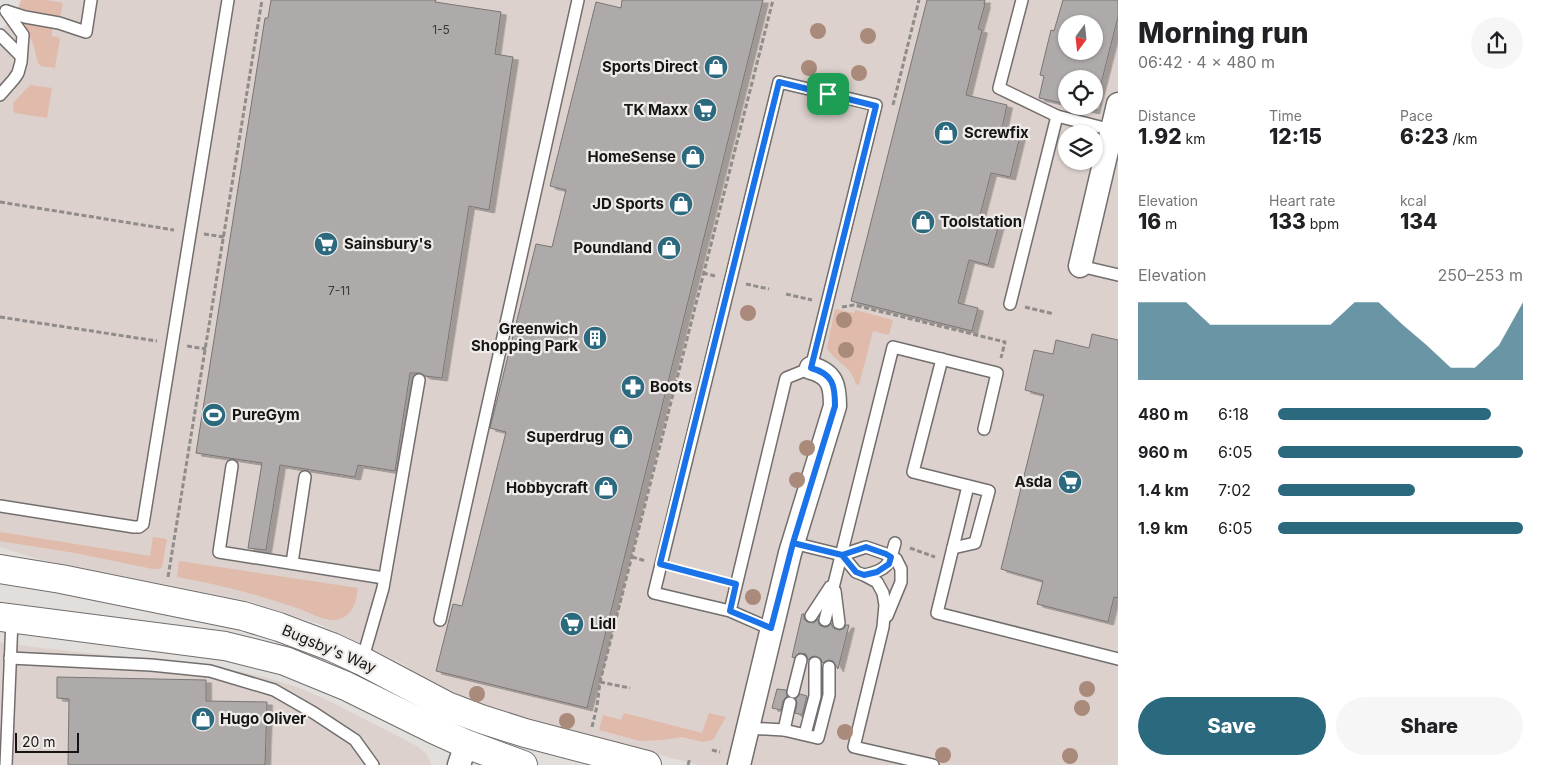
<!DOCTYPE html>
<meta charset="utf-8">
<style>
:root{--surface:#fff;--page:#f6f6f6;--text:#202124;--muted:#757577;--accent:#2b697f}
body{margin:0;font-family:Inter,sans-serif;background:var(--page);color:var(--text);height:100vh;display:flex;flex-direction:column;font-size:19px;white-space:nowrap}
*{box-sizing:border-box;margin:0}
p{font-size:16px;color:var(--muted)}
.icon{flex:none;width:28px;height:28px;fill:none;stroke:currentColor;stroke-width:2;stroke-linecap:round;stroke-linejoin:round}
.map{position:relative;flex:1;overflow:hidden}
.sheet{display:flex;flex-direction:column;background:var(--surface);width:425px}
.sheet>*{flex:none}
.needle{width:32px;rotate:195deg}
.fabs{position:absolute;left:1058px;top:15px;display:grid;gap:10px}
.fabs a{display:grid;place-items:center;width:45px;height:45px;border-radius:50%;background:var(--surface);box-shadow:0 1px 4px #0004;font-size:25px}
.scale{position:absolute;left:15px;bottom:12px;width:64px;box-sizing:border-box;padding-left:5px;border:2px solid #161514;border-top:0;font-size:14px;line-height:18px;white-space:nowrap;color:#161514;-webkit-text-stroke:4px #efebe9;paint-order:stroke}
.pin{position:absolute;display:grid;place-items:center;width:42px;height:42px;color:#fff;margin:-21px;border-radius:10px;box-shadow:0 2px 8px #0006}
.round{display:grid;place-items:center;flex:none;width:52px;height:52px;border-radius:26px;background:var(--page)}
.overview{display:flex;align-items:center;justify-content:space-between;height:85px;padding:0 20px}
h1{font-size:28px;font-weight:800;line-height:38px}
.stats{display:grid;grid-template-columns:repeat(3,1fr);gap:8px;height:85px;padding:5px 20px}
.stats div{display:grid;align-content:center}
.stats b{font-size:21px;font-weight:800}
.stats small{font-size:14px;font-weight:400}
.stats p{font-size:14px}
.chart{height:140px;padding:10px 20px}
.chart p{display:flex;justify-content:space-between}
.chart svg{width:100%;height:90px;margin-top:5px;fill:var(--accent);opacity:.7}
.button{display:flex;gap:10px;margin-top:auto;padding:10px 20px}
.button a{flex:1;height:58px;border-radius:30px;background:var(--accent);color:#fff;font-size:20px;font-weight:800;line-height:58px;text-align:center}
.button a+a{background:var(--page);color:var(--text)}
ul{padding:0 20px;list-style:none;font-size:16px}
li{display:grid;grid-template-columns:80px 60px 1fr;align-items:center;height:38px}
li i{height:12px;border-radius:6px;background:var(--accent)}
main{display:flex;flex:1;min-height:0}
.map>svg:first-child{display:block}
</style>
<main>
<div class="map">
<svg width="1118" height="765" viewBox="0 0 1118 765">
<defs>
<filter id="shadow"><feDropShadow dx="5.5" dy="3" stdDeviation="0" flood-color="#0004"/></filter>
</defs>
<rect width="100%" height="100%" fill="#e1dedc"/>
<g fill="#dcd1cc" fill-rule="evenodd">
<path d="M21 0H1118V765H699L481 709 436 687 401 663 322 625 248 601 38 559 0 547V33L18 9ZM1066 24H1094V51H1066ZM1066 79H1094V106H1066ZM1066 134H1094V161H1066Z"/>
<polygon points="0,642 34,647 195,665 232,670 264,677 294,686 323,698 415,745 427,754 431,765 0,765"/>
</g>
<g fill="#e0baaa">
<polygon points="21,0 46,0 63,3 60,18 18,9"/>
<polygon points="25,23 49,27 52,29 52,36 60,38 55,68 41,66 38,63 33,43 24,25"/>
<polygon points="30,85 52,88 47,118 15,113 13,110 13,103"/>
<path d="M835 309 854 313 855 310 893 320 889 335 873 331 859 385 856 384C850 364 836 363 827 348Z"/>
<polygon points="0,532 150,556 153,537 167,539 162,567 158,569 153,569 75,553 0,541"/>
<path d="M179 561 358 588C356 601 354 614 340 619 327 623 311 613 300 609 259 595 219 584 177 577Z"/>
<polygon points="624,713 702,733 709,713 726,717 713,740 702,742 682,737 661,740 640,741 599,730 603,715 621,720"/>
</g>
<g fill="#aeaaa9" stroke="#797675" fill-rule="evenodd" filter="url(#shadow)">
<polygon points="271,0 436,0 435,2 501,12 495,54 513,57 489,210 469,206 442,378 425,376 420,373 410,373 395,471 358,465 355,477 280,465 266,550 248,548 262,463 196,453 265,18 268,18"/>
<polygon points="622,0 763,0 587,708 436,671 453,604 462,606 506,432 490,428 536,244 552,247 566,190 550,186 596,2 621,8"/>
<polygon points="927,0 985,0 984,4 985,4 978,29 982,30 966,95 1007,105 1002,128 1021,132 1010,177 991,173 980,215 1000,220 988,265 969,260 958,303 978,308 972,331 851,301"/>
<path d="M1063 0H1118V17L1094 111 1073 106H1094V79H1066V104L1039 98 1044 76 1040 75 1051 30 1054 31ZM1066 24H1094V51H1066Z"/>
<polygon points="1092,334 1118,340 1118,598 1114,597 1108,622 1037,604 1043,581 1001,569 1044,395 1025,390 1034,350 1053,354 1056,340 1089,348"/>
<polygon points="802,614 804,614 804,619 807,622 814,623 818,619 819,625 824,627 828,627 831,623 833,628 839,630 844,629 846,625 849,625 838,669 833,661 829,660 822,663 821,659 815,656 811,657 808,660 806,654 799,653 794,658 792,657"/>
<polygon points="57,677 206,680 206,701 267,702 265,765 68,765 69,699 57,698"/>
<polygon points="777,689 786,690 787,696 783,701 781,710 772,708"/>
<polygon points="800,694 807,696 802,715 795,713 797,704 796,699"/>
</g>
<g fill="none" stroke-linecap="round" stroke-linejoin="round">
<g stroke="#716e6d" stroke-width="14">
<g id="lane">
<polyline points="1022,0 999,88 1057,116 1112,130"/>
<polyline points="6,11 25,17 59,23 86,32 91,0"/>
<polyline points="0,35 21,56"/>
<polyline points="0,95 14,79 18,73 21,62 23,35 6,11"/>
<polyline points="1080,266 1118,275"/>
<polyline points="1010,304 1057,116"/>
<polyline points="942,359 913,472 989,491 975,543 953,548"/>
<polyline points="232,466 219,552 384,578"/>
<polyline points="968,486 937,613 1118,659"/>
<polyline points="0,506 134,527 139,527 143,524 228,0"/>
<polyline points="793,543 842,555 866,547 886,554 896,559 901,569 901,582 887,616"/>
<polyline points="842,555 856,572 864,575 877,582 883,593 885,605 883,627 854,747 933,765"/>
<polyline points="292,563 305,477"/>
<path d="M864 575C888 570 889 565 895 543"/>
<polyline points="835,591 839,623"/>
<polyline points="730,611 786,378 811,368 876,105 779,82 654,593 730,611 771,629"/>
<polyline points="811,616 830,587"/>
<polyline points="440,620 578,0"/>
<polyline points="825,620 893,347 997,373 984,429"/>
<polyline points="10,658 151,665 210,671 274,690 314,713 355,740 373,765"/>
<polyline points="362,661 383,588 419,380"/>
<polyline points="793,692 801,660"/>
<polyline points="747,728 784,730 818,738 829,695 829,667"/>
<polyline points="784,730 790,703"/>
<polyline points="805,734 815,696 815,663"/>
<polyline points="6,765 12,619"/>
</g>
</g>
<g stroke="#716e6d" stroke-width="25">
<g id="street">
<polyline points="1080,266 1118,104"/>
<polyline points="459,765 466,744"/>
<path d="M739 765 790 553 835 406C835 386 833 374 811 368"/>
</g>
</g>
<g stroke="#716e6d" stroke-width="30">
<g id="secondary">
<polyline points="0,569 61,579 243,616 279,627 332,647 362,661 447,706 481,719 525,733 647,765"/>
<polyline points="0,617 225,646 285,661 346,686 433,729 466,744 523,765"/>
</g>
</g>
<g stroke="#8f8c8b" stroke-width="3" stroke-dasharray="5 2.5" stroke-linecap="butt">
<polyline points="893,105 919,0"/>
<polyline points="0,202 174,230"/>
<polyline points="204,234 224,237"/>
<polyline points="703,273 715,276"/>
<polyline points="746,284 769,289"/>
<polyline points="786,294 812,300"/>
<polyline points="842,307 854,305 1005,342 1001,358"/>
<polyline points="1025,307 1054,314"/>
<polyline points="0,317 157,341"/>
<polyline points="187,346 206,349"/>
<polyline points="910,548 935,557"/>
<polyline points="632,557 646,561"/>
<polyline points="676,568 721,580"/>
<polyline points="168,577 262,0"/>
<polyline points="600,682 630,688"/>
<polyline points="592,727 597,706 600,682 773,0"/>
<polyline points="712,750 720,752"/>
<polyline points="688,765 690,758"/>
</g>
<use href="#lane" stroke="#fff" stroke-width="11"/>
<use href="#street" stroke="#fff" stroke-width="22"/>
<use href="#secondary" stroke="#fff" stroke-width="28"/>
</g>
<g fill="#a98a7b">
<circle cx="818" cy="31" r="8"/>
<circle cx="868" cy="36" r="8"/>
<circle cx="809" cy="68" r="8"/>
<circle cx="859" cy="73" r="8"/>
<circle cx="748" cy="313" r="8"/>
<circle cx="844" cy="320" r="8"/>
<circle cx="846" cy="350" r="8"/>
<circle cx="807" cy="448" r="8"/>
<circle cx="797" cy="480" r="8"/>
<circle cx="753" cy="597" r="8"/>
<circle cx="1087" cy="689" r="8"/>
<circle cx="477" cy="694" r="8"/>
<circle cx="1082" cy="708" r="8"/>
<circle cx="567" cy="721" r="8"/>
<circle cx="845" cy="732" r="8"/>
<circle cx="943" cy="755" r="8"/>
<circle cx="1070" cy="756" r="8"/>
</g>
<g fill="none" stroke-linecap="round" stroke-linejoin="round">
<g stroke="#fff" stroke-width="10">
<path id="route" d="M828 94 779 82 660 564 736 584 730 611 771 628 793 543 842 555 866 547 886 554 891 557 889 564 877 572 864 575 856 572 842 555 793 543 835 406C835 385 833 374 811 368L876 106 828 94"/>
</g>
<use href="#route" stroke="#1a73e8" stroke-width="6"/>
</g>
<defs>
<g id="shop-disc" transform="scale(1.25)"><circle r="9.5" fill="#2b697f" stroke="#efebe9"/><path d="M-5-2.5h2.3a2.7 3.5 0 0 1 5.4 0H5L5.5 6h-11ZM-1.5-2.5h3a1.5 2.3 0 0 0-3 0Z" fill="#fff"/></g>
<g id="supermarket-disc" transform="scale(1.25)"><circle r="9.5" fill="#2b697f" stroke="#efebe9"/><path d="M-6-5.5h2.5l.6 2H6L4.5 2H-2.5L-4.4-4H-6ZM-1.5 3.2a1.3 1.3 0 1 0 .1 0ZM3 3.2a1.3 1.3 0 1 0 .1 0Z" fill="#fff"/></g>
<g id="building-disc" transform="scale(1.25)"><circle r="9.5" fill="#2b697f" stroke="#efebe9"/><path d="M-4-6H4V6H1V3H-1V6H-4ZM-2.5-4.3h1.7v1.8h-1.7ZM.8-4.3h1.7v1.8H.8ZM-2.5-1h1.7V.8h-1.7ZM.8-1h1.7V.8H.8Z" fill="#fff"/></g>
<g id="pharmacy-disc" transform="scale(1.25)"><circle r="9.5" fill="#2b697f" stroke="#efebe9"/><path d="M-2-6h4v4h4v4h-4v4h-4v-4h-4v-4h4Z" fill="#fff"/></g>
<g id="stadium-disc" transform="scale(1.25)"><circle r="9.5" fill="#2b697f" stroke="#efebe9"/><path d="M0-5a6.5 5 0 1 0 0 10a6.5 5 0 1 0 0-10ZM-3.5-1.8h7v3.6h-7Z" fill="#fff"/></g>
</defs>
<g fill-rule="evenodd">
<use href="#shop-disc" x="716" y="67"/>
<use href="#supermarket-disc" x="705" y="110"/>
<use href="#shop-disc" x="946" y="133"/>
<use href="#shop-disc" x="693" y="157"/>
<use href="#shop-disc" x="681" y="204"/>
<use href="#shop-disc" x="923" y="222"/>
<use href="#supermarket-disc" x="326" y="244"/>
<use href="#shop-disc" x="669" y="248"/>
<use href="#building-disc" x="595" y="338"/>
<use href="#pharmacy-disc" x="633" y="387"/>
<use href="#stadium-disc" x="214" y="415"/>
<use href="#shop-disc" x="621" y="437"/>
<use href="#supermarket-disc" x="1070" y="482"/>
<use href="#shop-disc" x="606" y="488"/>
<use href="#supermarket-disc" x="572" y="624"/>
<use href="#shop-disc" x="203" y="719"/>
</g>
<g text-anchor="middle" stroke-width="4.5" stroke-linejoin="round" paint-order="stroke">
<g font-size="12" fill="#3c3a39">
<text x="441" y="34">1-5</text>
<text x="339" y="295">7-11</text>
</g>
<g font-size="15" font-weight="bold" fill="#161514" stroke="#efebe9" text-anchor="end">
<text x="698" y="72">Sports Direct</text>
<text x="688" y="115">TK Maxx</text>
<text x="964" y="138" text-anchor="start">Screwfix</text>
<text x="676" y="162">HomeSense</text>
<text x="664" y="209">JD Sports</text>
<text x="940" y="227" text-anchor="start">Toolstation</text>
<text x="344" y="249" text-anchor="start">Sainsbury's</text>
<text x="652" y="253">Poundland</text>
<text x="578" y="334">Greenwich<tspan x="578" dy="17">Shopping Park</tspan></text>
<text x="650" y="392" text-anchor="start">Boots</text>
<text x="232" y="420" text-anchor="start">PureGym</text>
<text x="604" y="442">Superdrug</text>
<text x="1052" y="487">Asda</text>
<text x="588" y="493">Hobbycraft</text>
<text x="590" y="629" text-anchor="start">Lidl</text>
<text x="220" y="724" text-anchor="start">Hugo Oliver</text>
</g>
<g font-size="15" fill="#161514" stroke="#efebe9">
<text transform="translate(329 649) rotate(23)" y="5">Bugsby's Way</text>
</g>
</g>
</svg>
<div class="fabs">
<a><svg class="needle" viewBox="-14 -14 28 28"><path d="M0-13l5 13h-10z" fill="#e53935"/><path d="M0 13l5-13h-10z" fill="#757577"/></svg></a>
<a><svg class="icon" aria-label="locate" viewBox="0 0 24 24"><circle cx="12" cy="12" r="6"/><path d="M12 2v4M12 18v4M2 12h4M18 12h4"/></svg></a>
<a><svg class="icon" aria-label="layers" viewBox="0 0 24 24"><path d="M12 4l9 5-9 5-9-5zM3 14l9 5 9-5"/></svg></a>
</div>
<div class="scale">20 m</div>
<div class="pin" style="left:828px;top:94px;background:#1e9e55"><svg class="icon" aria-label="arrive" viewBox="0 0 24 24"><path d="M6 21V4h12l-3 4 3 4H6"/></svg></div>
</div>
<section class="sheet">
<div class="overview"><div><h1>Morning run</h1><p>06:42 · 4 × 480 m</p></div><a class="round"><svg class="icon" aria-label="share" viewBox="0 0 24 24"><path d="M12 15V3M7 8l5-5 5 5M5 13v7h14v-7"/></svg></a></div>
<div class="stats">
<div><p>Distance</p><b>1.92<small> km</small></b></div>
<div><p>Time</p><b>12:15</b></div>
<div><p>Pace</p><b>6:23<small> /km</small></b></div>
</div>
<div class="stats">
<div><p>Elevation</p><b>16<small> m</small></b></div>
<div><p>Heart rate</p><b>133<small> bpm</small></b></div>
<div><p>kcal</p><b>134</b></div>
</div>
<div class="chart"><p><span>Elevation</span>250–253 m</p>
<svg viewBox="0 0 160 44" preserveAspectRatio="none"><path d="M0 44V6L10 6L20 6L30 17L40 17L50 17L60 17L70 17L80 17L90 6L100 6L110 17L120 27L130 38L140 38L150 27L160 6V44z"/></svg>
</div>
<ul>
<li><b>480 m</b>6:18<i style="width:87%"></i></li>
<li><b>960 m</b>6:05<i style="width:100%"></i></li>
<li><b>1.4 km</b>7:02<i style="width:56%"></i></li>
<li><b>1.9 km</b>6:05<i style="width:100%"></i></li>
</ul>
<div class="button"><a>Save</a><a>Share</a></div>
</section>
</main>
